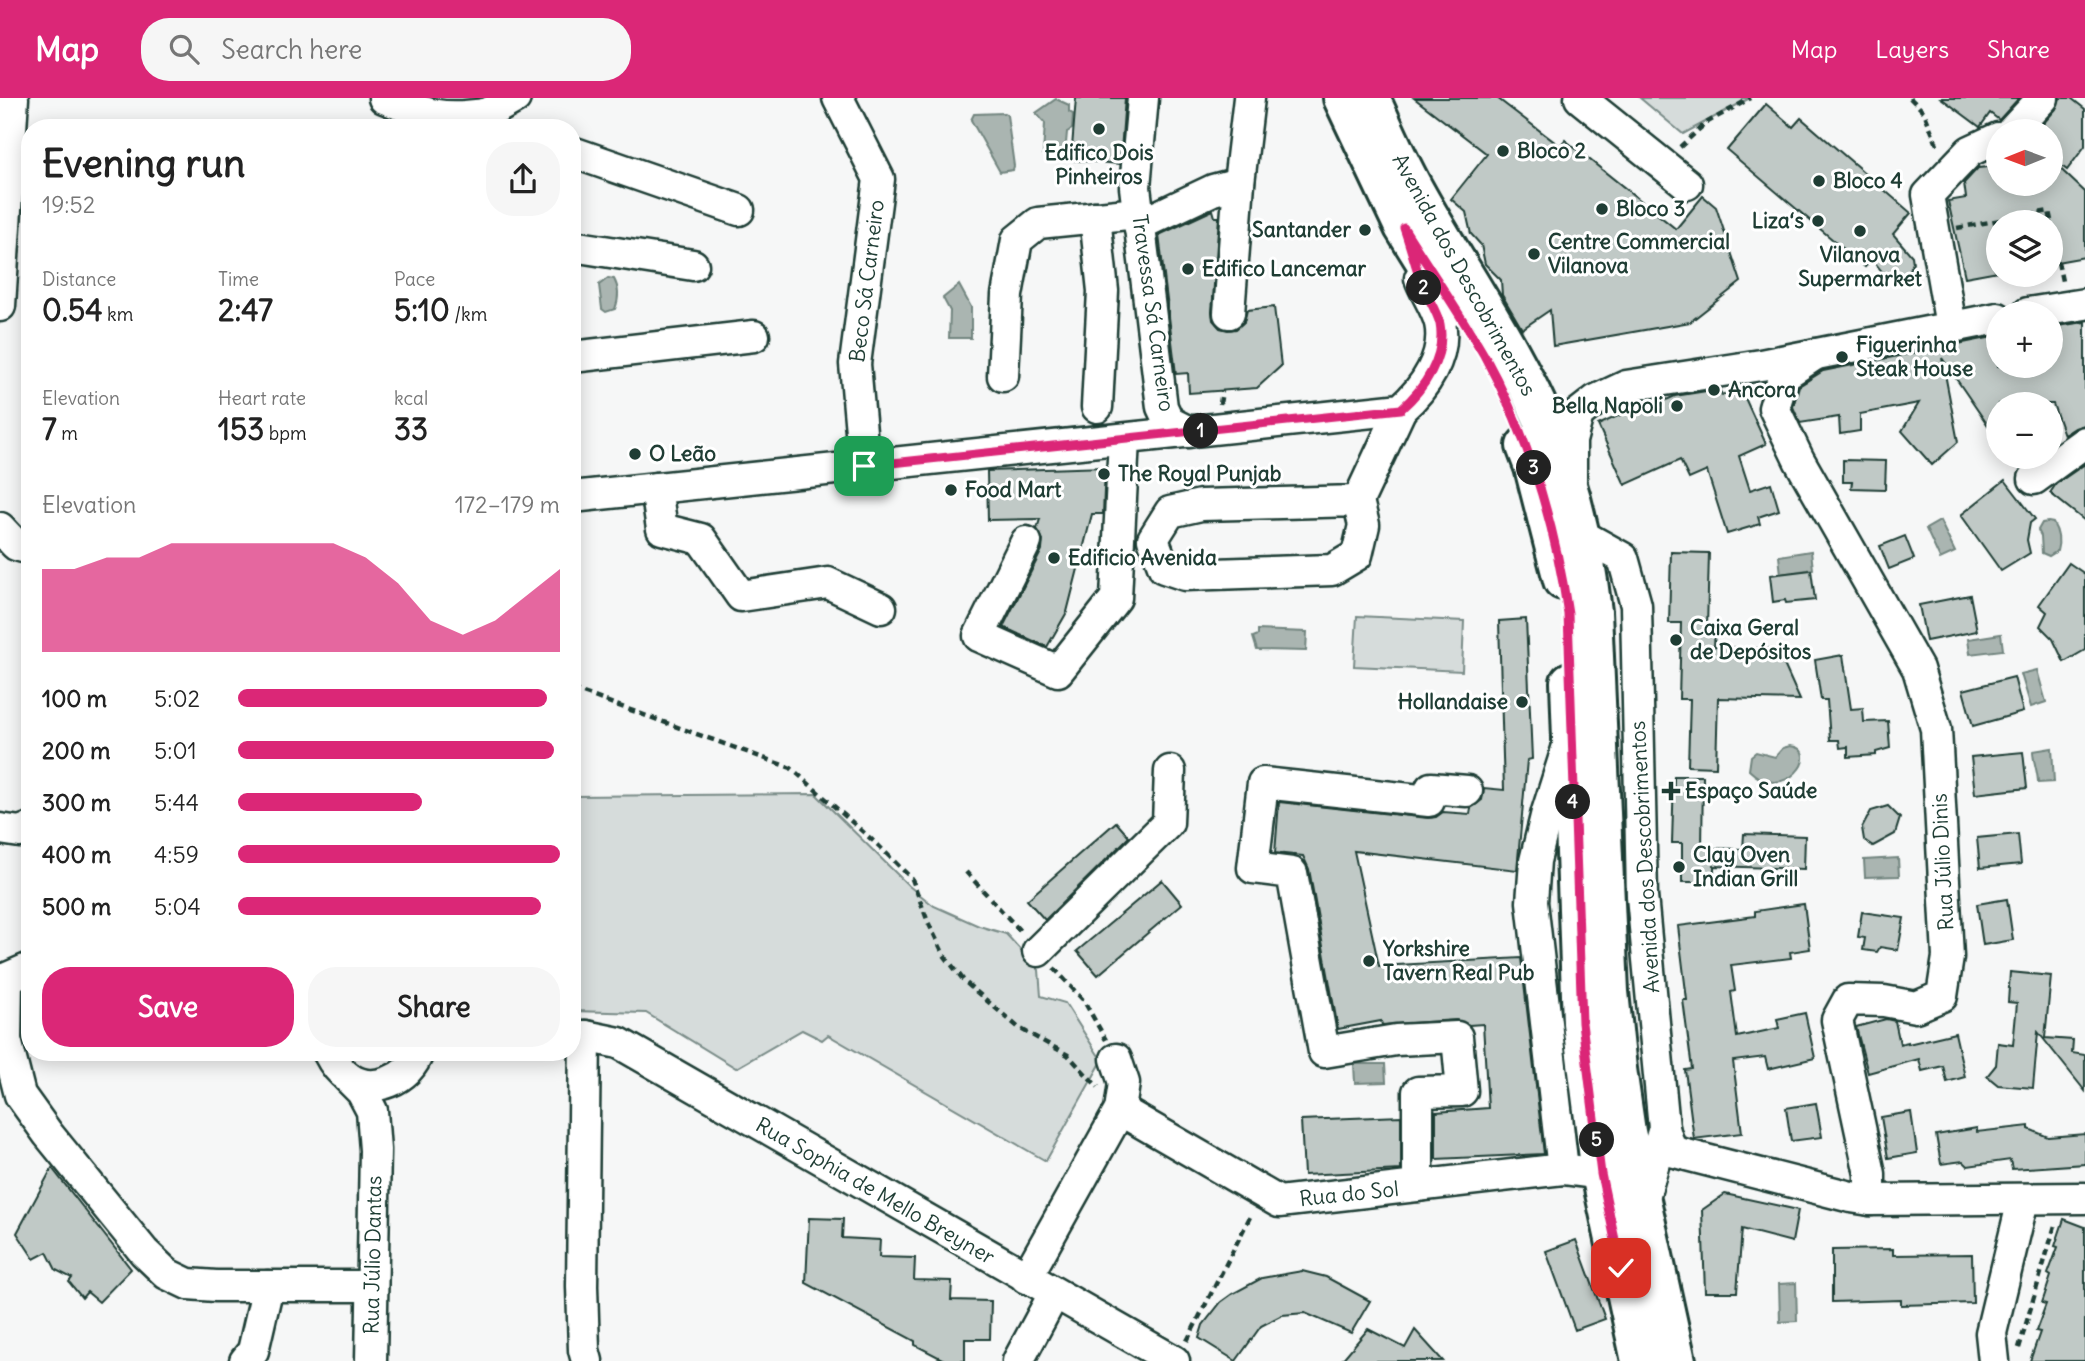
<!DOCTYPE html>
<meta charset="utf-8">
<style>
:root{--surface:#fff;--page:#f6f6f6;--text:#222;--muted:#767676;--accent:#db2777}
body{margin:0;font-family:Delius,sans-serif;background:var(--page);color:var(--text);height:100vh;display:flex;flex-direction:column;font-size:26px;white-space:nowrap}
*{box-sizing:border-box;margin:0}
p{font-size:23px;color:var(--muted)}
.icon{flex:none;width:38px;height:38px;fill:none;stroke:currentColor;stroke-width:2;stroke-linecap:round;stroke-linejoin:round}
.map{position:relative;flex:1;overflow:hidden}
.details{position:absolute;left:21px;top:21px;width:560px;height:942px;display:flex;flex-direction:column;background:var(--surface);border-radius:28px;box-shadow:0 4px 18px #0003}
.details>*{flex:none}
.needle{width:46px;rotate:269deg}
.fabs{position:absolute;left:1986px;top:21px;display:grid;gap:14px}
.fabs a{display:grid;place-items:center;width:77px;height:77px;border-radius:50%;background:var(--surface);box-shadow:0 4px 18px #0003;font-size:35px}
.pin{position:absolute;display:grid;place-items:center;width:60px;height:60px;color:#fff;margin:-30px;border-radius:14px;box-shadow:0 4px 10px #0006}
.km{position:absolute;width:35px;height:35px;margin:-18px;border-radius:50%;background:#222;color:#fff;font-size:19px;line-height:35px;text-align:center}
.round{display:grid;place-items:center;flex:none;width:74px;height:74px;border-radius:28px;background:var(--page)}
.summary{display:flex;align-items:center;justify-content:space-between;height:119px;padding:0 21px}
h1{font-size:38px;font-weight:700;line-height:52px}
.metrics{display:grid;grid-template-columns:repeat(3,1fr);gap:10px;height:119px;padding:7px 21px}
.metrics div{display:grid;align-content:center}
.metrics b{font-size:30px;font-weight:700}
.metrics small{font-size:19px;font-weight:400}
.metrics p{font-size:19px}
.chart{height:196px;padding:14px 21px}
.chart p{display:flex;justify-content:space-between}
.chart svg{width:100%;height:126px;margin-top:7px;fill:var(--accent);opacity:.7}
.action{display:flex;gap:14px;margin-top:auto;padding:14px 21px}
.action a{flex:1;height:80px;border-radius:28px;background:var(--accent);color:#fff;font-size:28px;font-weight:700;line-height:80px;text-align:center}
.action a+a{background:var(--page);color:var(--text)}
ul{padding:0 21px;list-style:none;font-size:23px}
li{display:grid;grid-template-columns:112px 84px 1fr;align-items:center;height:52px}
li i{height:18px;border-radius:9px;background:var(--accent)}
header{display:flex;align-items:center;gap:42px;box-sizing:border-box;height:98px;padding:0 35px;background:var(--accent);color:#fff}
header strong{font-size:33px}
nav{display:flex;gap:38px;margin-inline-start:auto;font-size:24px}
.search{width:490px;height:63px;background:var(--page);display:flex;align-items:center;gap:18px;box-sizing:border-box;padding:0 24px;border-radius:28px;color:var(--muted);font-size:26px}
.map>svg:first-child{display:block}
</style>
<header>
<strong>Map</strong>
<div class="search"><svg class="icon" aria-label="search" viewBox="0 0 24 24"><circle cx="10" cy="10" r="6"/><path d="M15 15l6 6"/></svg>Search here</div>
<nav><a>Map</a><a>Layers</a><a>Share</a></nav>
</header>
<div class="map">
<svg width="2085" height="1263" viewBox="0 0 2085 1263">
<rect width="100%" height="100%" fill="#f6f7f7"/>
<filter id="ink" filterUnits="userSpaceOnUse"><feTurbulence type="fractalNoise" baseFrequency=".0143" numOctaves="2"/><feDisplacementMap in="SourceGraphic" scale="14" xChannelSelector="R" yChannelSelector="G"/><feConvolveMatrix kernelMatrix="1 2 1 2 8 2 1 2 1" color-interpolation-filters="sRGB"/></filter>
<g filter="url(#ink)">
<g fill="#d6dcdb" stroke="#7a8c88" stroke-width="2">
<polygon points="1640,0 1750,0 1683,36"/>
<polygon points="1357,518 1464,523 1462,573 1354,568"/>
<polygon points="816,696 909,788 934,808 979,828 1006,836 1039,872 1041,898 1065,905 1102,963 1046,1063 828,937 822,942 802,932 736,970 646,915 572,913 572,698"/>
</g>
<g fill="#aab5b1" stroke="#72857f" stroke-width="2">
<polygon points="1056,1 1069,7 1069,14 1073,16 1072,31 1067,34 1065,57 1043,56 1045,25 1036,15"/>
<polygon points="1004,15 1007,17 1014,68 1013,72 1000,74 971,22 974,16"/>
<path d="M608 180 614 181C619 190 619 201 615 211L606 214 602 211 599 187Z"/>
<polygon points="959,187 971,209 971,240 949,240 950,213 943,200"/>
<polygon points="1940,423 1955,454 1940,461 1926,431"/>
<path d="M2048 424 2053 425C2059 435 2060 443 2057 453L2049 458 2042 455 2041 438 2038 432 2042 425Z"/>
<polygon points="1811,453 1813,471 1781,476 1779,458"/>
<polygon points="1258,532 1307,534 1306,553 1257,552 1253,539 1258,537"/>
<polygon points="2001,536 2003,552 1970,556 1968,541"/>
<polygon points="2037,572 2046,604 2031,609 2021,576"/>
<path d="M1790 648C1824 651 1785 708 1749 672L1751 658 1756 654 1775 659 1783 650Z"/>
<path d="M2052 650 2054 684 2038 685C2038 673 2033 664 2033 653Z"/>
<polygon points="1898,760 1899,778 1865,779 1864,762"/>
<polygon points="1354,966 1385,966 1386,984 1355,985"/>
<polygon points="1796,1185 1797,1223 1780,1224 1779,1186"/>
</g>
<g fill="#c0c9c6" stroke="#1f3d34" stroke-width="2">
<polygon points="1076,0 1125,0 1120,66 1071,62"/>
<polygon points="1414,0 1497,0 1560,48 1565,42 1676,131 1703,98 1716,109 1741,184 1690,224 1553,248 1550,212 1522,231 1502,197 1501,182 1485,166 1481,147 1471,136 1466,114 1451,101 1487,56"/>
<polygon points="1941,0 2019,0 1999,22 1990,15 1980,29"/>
<polygon points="2060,0 2071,0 2085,11 2085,48 2067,72 2051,60 2051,33 2042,27 2056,11"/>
<polygon points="1766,6 1793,29 1801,20 1911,115 1893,136 1912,158 1913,165 1908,174 1898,180 1892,180 1884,176 1872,161 1865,169 1727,52"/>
<polygon points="2051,62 2085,94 2085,159 2051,165 2051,124 1998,124 1998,173 1965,179 1948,103 1966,100 1964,85 1978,70 1998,68 1998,86 2051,86"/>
<polygon points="1213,112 1215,119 1219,119 1212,214 1213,222 1220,230 1228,232 1236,231 1244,224 1247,212 1274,209 1281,268 1257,290 1189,295 1188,275 1176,276 1159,137"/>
<polygon points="2085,224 2085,327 2075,330 2064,337 2053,306 1998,306 1998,342 1942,260 1958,344 1932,367 1902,333 1919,305 1860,316 1860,333 1840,336 1839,319 1800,325 1793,309 1799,288 1823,273 1998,238 1998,268 2051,268 2051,229"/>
<polygon points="1740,289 1766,346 1739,358 1750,392 1771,385 1779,412 1758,419 1760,426 1727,436 1707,373 1689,381 1680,362 1625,387 1598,327 1631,312 1633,317 1675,298 1719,291 1722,297"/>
<polygon points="1843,362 1886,363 1885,391 1851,390 1852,384 1843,384"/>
<polygon points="2085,366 2085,423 2050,395 2056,386"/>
<polygon points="1105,369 1103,416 1092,416 1067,514 1047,549 1003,529 1042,452 1043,442 1037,431 1040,421 988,422 987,373"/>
<polygon points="2005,382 2035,421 2030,425 2027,442 2030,455 2001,473 1961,417"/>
<polygon points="1905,438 1914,461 1889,471 1880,448"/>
<polygon points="1671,454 1709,455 1707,530 1715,530 1714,549 1777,551 1800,602 1718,600 1716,669 1688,668 1690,601 1679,601 1681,525 1669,525"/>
<polygon points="2069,465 2085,476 2085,552 2064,564 2053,541 2040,528 2047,514 2039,507"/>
<polygon points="1811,472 1815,502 1786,505 1785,502 1773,504 1770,477"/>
<polygon points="1970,497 1977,533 1926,543 1919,507"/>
<polygon points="1526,521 1532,661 1527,662 1517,772 1354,753 1379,868 1521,860 1544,1056 1436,1061 1436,1014 1488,1010 1483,926 1469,927 1456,922 1382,927 1381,923 1338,931 1309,771 1303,758 1275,755 1279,704 1428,720 1436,719 1443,714 1470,716 1471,710 1482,702 1484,690 1504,692 1499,523"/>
<polygon points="1843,557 1851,611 1863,610 1864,624 1888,623 1890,650 1876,654 1876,657 1848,659 1848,649 1840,650 1839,642 1830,642 1827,602 1821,602 1815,562"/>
<polygon points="2014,579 2023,614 1973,628 1963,592"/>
<polygon points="2023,654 2027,690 1975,696 1971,659"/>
<polygon points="1674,678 1703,678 1702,750 1743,751 1744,736 1805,738 1804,771 1714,768 1714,784 1682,784 1682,745 1672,745"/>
<polygon points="1888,708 1900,720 1895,736 1873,748 1864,742 1862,730 1871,713"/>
<polygon points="1116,724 1129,739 1045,822 1027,802"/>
<polygon points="2018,736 2021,766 1980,770 1977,740"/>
<polygon points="1162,782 1182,806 1098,877 1077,853"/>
<polygon points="2007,801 2013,842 1983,847 1977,806"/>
<polygon points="1804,806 1810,851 1790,854 1791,860 1731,867 1735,893 1731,894 1737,939 1779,930 1777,921 1805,915 1815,960 1768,971 1765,959 1733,963 1742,1035 1694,1041 1685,972 1692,971 1683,902 1687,902 1678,828 1755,818 1755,813"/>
<polygon points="1862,814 1904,820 1898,852 1880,849 1877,854 1863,852 1865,840 1858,839"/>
<polygon points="2010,874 2051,878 2045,940 2073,942 2072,955 2085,957 2085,993 2038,934 2033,990 1998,987 1987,978 1996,967 1998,945 2013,947 2017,905 2008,904"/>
<polygon points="1886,921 1895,923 1900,946 1908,944 1908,946 1955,935 1965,979 1947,984 1943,968 1922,973 1919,961 1868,975 1856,929"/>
<polygon points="1816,1005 1822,1039 1791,1043 1786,1010"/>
<polygon points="1911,1014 1917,1055 1888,1060 1881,1019"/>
<polygon points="1401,1018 1401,1072 1304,1077 1301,1022"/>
<polygon points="2029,1028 2029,1031 2048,1039 2085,1036 2085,1066 2012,1071 2010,1062 1968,1068 1963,1063 1941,1066 1936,1037 1977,1030 1977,1034"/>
<polygon points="52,1070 131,1171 99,1204 87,1194 82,1200 69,1184 72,1180 56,1172 47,1154 34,1161 17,1135"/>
<polygon points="1725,1096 1798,1112 1792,1144 1742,1131 1737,1194 1705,1194 1702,1112"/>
<polygon points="809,1120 843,1121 842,1140 880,1142 879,1159 915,1160 914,1182 952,1183 951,1202 991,1203 990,1241 965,1241 965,1263 946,1263 915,1247 915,1243 806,1185"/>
<polygon points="2064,1121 2085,1129 2085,1263 2030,1263 2040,1234 2036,1233 2046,1206 2042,1205 2051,1178 2048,1176 2058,1149 2055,1148"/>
<polygon points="1576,1142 1605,1221 1575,1232 1546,1153"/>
<polygon points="1893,1151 1893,1157 1972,1156 1973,1205 1901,1207 1901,1202 1832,1204 1832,1152"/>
<polygon points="1302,1173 1326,1179 1370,1203 1351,1235 1305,1215 1282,1217 1261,1228 1236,1263 1199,1240 1203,1227 1221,1204 1232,1196 1262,1180"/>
<polygon points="1368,1231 1405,1250 1415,1232 1443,1263 1341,1263"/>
</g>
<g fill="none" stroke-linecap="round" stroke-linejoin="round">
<g stroke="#1f3d34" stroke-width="35">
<g id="minor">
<path d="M384 0C427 17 443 23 489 15"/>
<polyline points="838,0 879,81 855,266 864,368"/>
<polyline points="1143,0 1135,89 1162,309 1169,324 1189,334"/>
<polyline points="1580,0 1687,86"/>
<polyline points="473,24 515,0"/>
<polyline points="2012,33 2043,0"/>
<polyline points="572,54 739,112"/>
<polyline points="1095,119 1103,193 1097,309"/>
<polyline points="1139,127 1213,92 1239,85"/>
<polyline points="572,148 693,167"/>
<polyline points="0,208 13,0"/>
<polyline points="1229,215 1239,85 1249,0"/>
<polyline points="2028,215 2085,206"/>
<polyline points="1951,228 1928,97 1970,53 1998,40"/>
<polyline points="1816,256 1784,277 1774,310 1799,362 1918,571 1936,631 1948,859 1942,898 1916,909 1884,903 1848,902 1837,922 1870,1076 1870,1102"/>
<polyline points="572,259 754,238"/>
<polyline points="1003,278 1007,197 1017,142 1038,125 1138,115"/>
<polyline points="2034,381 2085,344"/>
<polyline points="1571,382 1571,343 1578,316 1596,302 1626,288 1761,267 1998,220"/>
<polyline points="656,390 662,431 701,441 741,498 828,485 881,510"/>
<path d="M572 399 1401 311C1424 291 1447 258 1440 225 1436 209 1425 195 1420 180"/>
<polyline points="1358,403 1201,407 1170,414 1153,441 1164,470 1185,477 1332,472 1357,457 1364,427 1358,403 1401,311"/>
<polyline points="0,430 16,447 30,451"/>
<polyline points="1580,436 1623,460 1636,507 1642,798 1664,1030 1642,1106"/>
<polyline points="1026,444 979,538 1058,573 1116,500 1124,341"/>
<polyline points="0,731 20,734 30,730"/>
<polyline points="1038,853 1168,725 1170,673"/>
<polyline points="30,870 7,880 6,942 20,997 48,1036 144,1154 167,1176 188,1186 216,1188 372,1188"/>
<polyline points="585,938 582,1188 584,1252 587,1263"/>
<polyline points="572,939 585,938 619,945 1174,1263"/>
<path d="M328 954C333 964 339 973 349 980 373 997 410 981 418 954"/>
<polyline points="348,980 362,994 372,1013 375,1052 371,1263"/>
<polyline points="1120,1012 1279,1104 1563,1071 1601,1076"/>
<polyline points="1664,1030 1671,1053 1851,1099 1870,1102 2085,1100"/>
<polyline points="1563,1071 1532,804 1535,763 1547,714 1567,651"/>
<polyline points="1418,1088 1418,994 1462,993 1457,939 1396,942 1324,954 1292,775 1253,770 1263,685 1429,703 1431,690 1467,693"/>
<polyline points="1026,1180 1120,1012 1124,985 1116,961"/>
<polyline points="245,1263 253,1253 268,1188"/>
<polyline points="1018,1263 1054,1196"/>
<polyline points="1994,1263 1991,1235 2023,1102"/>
</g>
</g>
<g stroke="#1f3d34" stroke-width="44">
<g id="major">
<polyline points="1343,0 1404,129 1453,208"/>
<path d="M1370 0C1384 31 1397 62 1414 92 1458 172 1513 248 1548 333 1572 391 1585 452 1592 514L1609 894 1617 971 1626 1034 1676 1263"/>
<polyline points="1526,348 1534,369 1563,482"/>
<polyline points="1570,584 1582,925 1601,1076 1641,1263"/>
</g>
</g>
<g stroke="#1f3d34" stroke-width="4.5" stroke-dasharray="7 5" stroke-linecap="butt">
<polyline points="1910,0 1924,14 1938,49"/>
<polyline points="1680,49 1706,25 1751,0"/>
<polyline points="1957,130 2049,113 2052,127"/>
<polyline points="2058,164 2062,183"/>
<polyline points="1220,306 1222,293"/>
<polyline points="572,591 791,670 879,748 912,781 928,824 944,857 965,884 1019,930 1068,957 1098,989"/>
<polyline points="966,774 1022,835"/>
<polyline points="1054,870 1084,903 1106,942"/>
<polyline points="1187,1243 1251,1117"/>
<polyline points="2019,1250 2056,1124"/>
</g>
<use href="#minor" stroke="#fff" stroke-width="30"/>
<use href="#major" stroke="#fff" stroke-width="38"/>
</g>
</g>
<g fill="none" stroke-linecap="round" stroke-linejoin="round" filter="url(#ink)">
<g stroke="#fff" stroke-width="14">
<path id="route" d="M864 368 1401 311C1424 291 1446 259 1440 226 1437 214 1429 202 1424 191 1416 171 1411 150 1404 130 1430 172 1459 214 1484 257 1528 337 1555 426 1568 516L1582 925 1601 1076 1621 1170"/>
</g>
<use href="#route" stroke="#db2777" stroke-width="9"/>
</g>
<g fill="#1f3d34" stroke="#fff" stroke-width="2.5">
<circle cx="1099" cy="31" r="7"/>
<circle cx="1503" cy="53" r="7"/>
<circle cx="1819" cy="83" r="7"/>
<circle cx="1602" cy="111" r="7"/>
<circle cx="1818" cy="123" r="7"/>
<circle cx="1365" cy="132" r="7"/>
<circle cx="1860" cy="133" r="7"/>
<circle cx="1534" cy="156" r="7"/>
<circle cx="1188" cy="171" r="7"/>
<circle cx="1842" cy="259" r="7"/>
<circle cx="1714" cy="292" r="7"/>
<circle cx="1677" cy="308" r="7"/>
<circle cx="635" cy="356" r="7"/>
<circle cx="1104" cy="376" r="7"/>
<circle cx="951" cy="392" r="7"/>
<circle cx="1054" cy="460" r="7"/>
<circle cx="1676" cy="542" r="7"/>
<circle cx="1522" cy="604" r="7"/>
<path d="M1667.5 682.5h7v7h7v7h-7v7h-7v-7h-7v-7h7z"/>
<circle cx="1679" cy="769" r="7"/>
<circle cx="1369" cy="863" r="7"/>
</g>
<g text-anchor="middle" stroke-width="6" stroke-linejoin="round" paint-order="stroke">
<g font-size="21" font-weight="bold" fill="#1f3d34" stroke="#fff" text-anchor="start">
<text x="1517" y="60">Bloco 2</text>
<text x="1099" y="62" text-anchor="middle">Edifico Dois<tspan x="1099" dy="24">Pinheiros</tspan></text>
<text x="1833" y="90">Bloco 4</text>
<text x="1616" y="118">Bloco 3</text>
<text x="1804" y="130" text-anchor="end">Liza‘s</text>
<text x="1351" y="139" text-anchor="end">Santander</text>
<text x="1548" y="151">Centre Commercial<tspan x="1548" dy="24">Vilanova</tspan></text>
<text x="1860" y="164" text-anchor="middle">Vilanova<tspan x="1860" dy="24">Supermarket</tspan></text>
<text x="1202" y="178">Edifico Lancemar</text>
<text x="1856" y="254">Figuerinha<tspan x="1856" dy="24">Steak House</tspan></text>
<text x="1728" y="299">Ancora</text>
<text x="1663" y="315" text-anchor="end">Bella Napoli</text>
<text x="649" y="363">O Leão</text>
<text x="1118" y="383">The Royal Punjab</text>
<text x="965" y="399">Food Mart</text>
<text x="1068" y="467">Edificio Avenida</text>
<text x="1690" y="537">Caixa Geral<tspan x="1690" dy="24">de Depósitos</tspan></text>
<text x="1508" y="611" text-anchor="end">Hollandaise</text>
<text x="1685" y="700">Espaço Saúde</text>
<text x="1693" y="764">Clay Oven<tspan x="1693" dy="24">Indian Grill</tspan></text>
<text x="1383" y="858">Yorkshire<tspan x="1383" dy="24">Tavern Real Pub</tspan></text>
</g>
<g font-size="21" fill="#1f3d34" stroke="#fff">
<text transform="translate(1464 177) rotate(61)" y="7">Avenida dos Descobrimentos</text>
<text transform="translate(867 183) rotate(-83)" y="7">Beco Sá Carneiro</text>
<text transform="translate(1153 215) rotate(82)" y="7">Travessa Sá Carneiro</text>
<text transform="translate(1645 759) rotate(-93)" y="7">Avenida dos Descobrimentos</text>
<text transform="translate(1943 764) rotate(-93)" y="7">Rua Júlio Dinis</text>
<text transform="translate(875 1093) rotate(30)" y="7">Rua Sophia de Mello Breyner</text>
<text transform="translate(1349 1096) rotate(-6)" y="7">Rua do Sol</text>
<text transform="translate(373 1157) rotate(-89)" y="7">Rua Júlio Dantas</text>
</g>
</g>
</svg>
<div class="fabs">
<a><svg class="needle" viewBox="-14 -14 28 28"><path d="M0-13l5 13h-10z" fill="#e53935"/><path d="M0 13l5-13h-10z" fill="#767676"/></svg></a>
<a><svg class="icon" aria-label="layers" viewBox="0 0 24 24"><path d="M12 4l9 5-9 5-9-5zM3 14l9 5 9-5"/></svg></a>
<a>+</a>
<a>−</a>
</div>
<div class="pin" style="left:864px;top:368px;background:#1e9e55"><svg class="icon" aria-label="arrive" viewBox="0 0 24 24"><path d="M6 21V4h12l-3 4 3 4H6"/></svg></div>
<div class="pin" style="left:1621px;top:1170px;background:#d93025"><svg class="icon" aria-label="check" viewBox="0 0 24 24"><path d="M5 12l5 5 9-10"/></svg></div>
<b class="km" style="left:1201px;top:333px">1</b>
<b class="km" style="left:1424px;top:190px">2</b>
<b class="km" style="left:1534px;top:370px">3</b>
<b class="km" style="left:1573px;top:704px">4</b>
<b class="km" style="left:1597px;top:1042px">5</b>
<section class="details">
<div class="summary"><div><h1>Evening run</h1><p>19:52</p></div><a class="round"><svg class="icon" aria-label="share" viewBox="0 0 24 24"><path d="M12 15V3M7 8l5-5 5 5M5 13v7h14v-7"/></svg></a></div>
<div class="metrics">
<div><p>Distance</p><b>0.54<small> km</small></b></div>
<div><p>Time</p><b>2:47</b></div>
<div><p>Pace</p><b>5:10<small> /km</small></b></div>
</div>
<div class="metrics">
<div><p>Elevation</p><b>7<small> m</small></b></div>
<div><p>Heart rate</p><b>153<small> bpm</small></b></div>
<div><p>kcal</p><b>33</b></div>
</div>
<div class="chart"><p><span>Elevation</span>172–179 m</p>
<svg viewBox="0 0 160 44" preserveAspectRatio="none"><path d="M0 44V15L10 15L20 11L30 11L40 6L50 6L60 6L70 6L80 6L90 6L100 11L110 20L120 33L130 38L140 33L150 24L160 15V44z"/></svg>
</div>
<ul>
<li><b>100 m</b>5:02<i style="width:96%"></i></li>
<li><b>200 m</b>5:01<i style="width:98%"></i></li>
<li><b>300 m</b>5:44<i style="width:57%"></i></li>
<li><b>400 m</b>4:59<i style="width:100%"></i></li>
<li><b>500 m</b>5:04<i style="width:94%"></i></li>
</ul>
<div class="action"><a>Save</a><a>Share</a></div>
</section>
</div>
